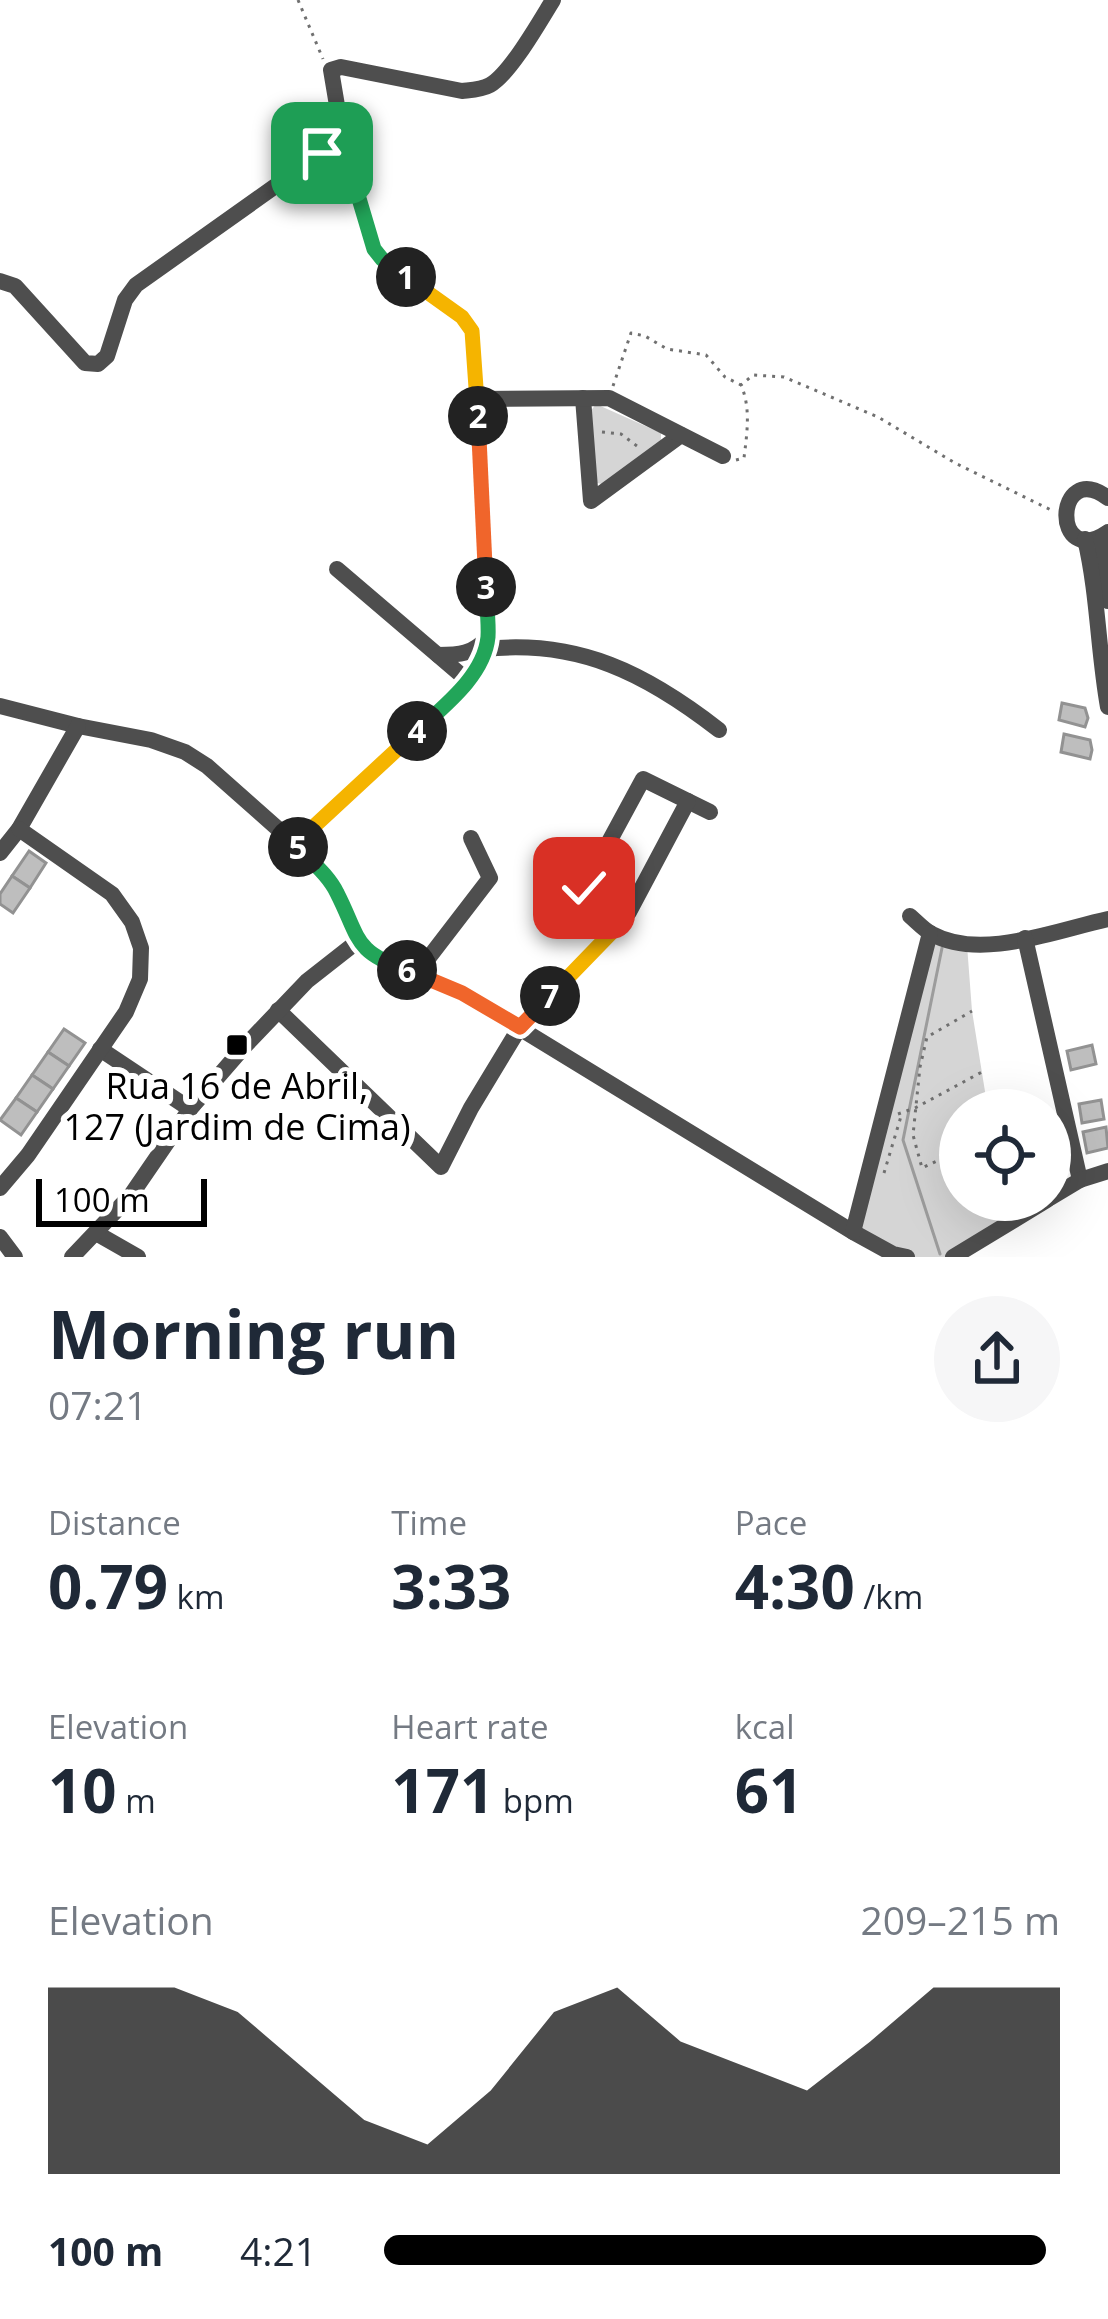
<!DOCTYPE html>
<meta charset="utf-8">
<style>
:root{--surface:#fff;--page:#f6f6f7;--text:#1f2937;--muted:#747a83;--accent:#000}
body{margin:0;font-family:"Open Sans",sans-serif;background:var(--page);color:var(--text);height:100vh;display:flex;flex-direction:column;font-size:45px;white-space:nowrap}
*{box-sizing:border-box;margin:0}
p{font-size:39px;color:var(--muted)}
.icon{flex:none;width:66px;height:66px;fill:none;stroke:currentColor;stroke-width:2;stroke-linecap:round;stroke-linejoin:round}
.map{position:relative;height:1257px;overflow:hidden}
.details{display:flex;flex-direction:column;background:var(--surface);flex:1}
.details>*{flex:none}
.buttons{position:absolute;left:939px;top:1089px;display:grid;gap:24px}
.buttons a{display:grid;place-items:center;width:132px;height:132px;border-radius:50%;background:var(--surface);box-shadow:0 12px 48px #0002;font-size:60px}
.scale{position:absolute;left:36px;bottom:30px;width:171px;box-sizing:border-box;padding-left:12px;border:6px solid #000;border-top:0;font-size:33px;line-height:42px;white-space:nowrap;color:#000;-webkit-text-stroke:9px #fff;paint-order:stroke}
.pin{position:absolute;display:grid;place-items:center;width:102px;height:102px;color:#fff;margin:-51px;border-radius:24px;box-shadow:0 6px 18px #0006}
.km{position:absolute;width:60px;height:60px;margin:-30px;border-radius:50%;background:#222;color:#fff;font-size:33px;line-height:60px;text-align:center}
.round{display:grid;place-items:center;flex:none;width:126px;height:126px;border-radius:63px;background:var(--page)}
.head{display:flex;align-items:center;justify-content:space-between;height:204px;padding:0 48px}
h1{font-size:66px;font-weight:700;line-height:90px}
.stats{display:grid;grid-template-columns:repeat(3,1fr);gap:18px;height:204px;padding:12px 48px}
.stats div{display:grid;align-content:center}
.stats b{font-size:60px;font-weight:700}
.stats small{font-size:33px;font-weight:400}
.stats p{font-size:33px}
.chart{height:336px;padding:24px 48px}
.chart p{display:flex;justify-content:space-between}
.chart svg{width:100%;height:216px;margin-top:12px;fill:var(--accent);opacity:.7}
ul{padding:0 48px;list-style:none;font-size:39px}
li{display:grid;grid-template-columns:192px 144px 1fr;align-items:center;height:90px}
li i{height:30px;border-radius:15px;background:var(--accent)}
.map>svg:first-child{display:block}
</style>
<div class="map">
<svg width="1108" height="1257" viewBox="0 0 1108 1257">
<rect width="100%" height="100%" fill="#fff"/>
<g fill="#d5d5d5">
<polygon points="596,404 661,433 661,441 602,484 597,483 590,412"/>
<polygon points="930,933 967,945 972,1011 988,1110 960,1110 960,1200 1012,1200 1017,1219 951,1257 907,1257 853,1232"/>
</g>
<g fill="none" stroke-linecap="round" stroke-linejoin="round">
<polyline stroke="#9c9c9c" stroke-width="3" points="940,1254 903,1140 942,948"/>
</g>
<g fill="#bebebe" stroke="#929292" stroke-width="3">
<polygon points="1062,703 1085,708 1088,718 1085,727 1059,720"/>
<polygon points="1064,734 1090,740 1092,750 1090,759 1061,752"/>
<polygon points="29,851 46,863 30,888 12,876"/>
<polygon points="12,876 30,888 13,913 0,904 0,894"/>
<polygon points="64,1029 85,1043 69,1066 48,1052"/>
<polygon points="1092,1045 1096,1064 1071,1070 1067,1051"/>
<polygon points="48,1052 69,1066 53,1089 32,1075"/>
<polygon points="32,1075 53,1089 37,1112 16,1098"/>
<polygon points="16,1098 37,1112 21,1135 0,1120"/>
<polygon points="1101,1100 1104,1119 1082,1123 1079,1104"/>
<polygon points="1106,1127 1108,1148 1087,1153 1083,1132"/>
</g>
<g fill="none" stroke-linecap="round" stroke-linejoin="round">
<g stroke="#707070" stroke-width="3" stroke-dasharray="3 6" stroke-linecap="butt">
<polyline points="298,0 323,59"/>
<polyline points="613,386 631,333 645,336 667,349 706,355 725,377 741,385"/>
<polyline points="602,432 621,434 641,449"/>
<path d="M736 460 744 458C747 433 751 408 741 385L753 375 784 377 878 417 955 463 1051 510"/>
<polyline points="898,1114 915,1108 982,1072"/>
<polyline points="960,1150 922,1168 913,1135 920,1067 927,1037 972,1011"/>
<polyline points="884,1173 902,1113"/>
</g>
<g stroke="#4e4e4e" stroke-width="16">
<polyline points="0,281 15,286 85,363 98,364 107,356 125,300 136,285 322,153 344,147"/>
<polyline points="583,398 591,501 681,435"/>
<polyline points="477,399 609,398 723,456"/>
<path d="M1108 498C1054 458 1051 571 1108 532"/>
<polyline points="1103,536 1103,565 1108,601"/>
<path d="M1085 539C1098 594 1098 651 1108 707"/>
<polyline points="337,569 467,680"/>
<path d="M485 649C579 639 647 674 719 730"/>
<path d="M438 655C459 655 473 654 487 638"/>
<polyline points="0,706 78,726 151,740 185,752 207,766 295,844 335,887 358,941 373,957 462,993 853,1232 893,1254 907,1257"/>
<path d="M295 844 452 699 483 660 488 637 472 330 462 318 382 259 374 249 344 147 331 70 341 67 462 91C471 90 481 90 490 85 510 74 540 21 553 0"/>
<polyline points="0,853 19,829 78,726"/>
<path d="M910 916C917 922 924 930 932 934 981 961 1057 930 1108 919"/>
<polyline points="611,933 581,912 584,888 643,779 710,812"/>
<polyline points="1025,938 1080,1180"/>
<polyline points="417,973 490,878 471,838"/>
<polyline points="278,1010 441,1167 471,1108 520,1027 629,912 688,801"/>
<polyline points="100,1049 190,1109"/>
<polyline points="0,1188 28,1155 126,1012 140,979 141,948 132,922 112,894 19,829"/>
<polyline points="1050,1198 1080,1180 1108,1171"/>
<polyline points="853,1232 930,933"/>
<polyline points="96,1233 138,1257"/>
<polyline points="0,1237 15,1257"/>
<polyline points="72,1257 131,1195 190,1109 243,1048 307,981 358,941"/>
<polyline points="953,1257 1047,1200"/>
</g>
</g>
<g fill="none" stroke-linecap="round" stroke-linejoin="round">
<g stroke="#fff" stroke-width="24">
<polyline id="split-1" points="322,153 344,148 374,249 382,259 406,277"/>
</g>
<g stroke="#fff" stroke-width="24">
<polyline id="split-2" points="406,277 462,317 472,331 478,416"/>
</g>
<g stroke="#fff" stroke-width="24">
<polyline id="split-3" points="478,416 486,587"/>
</g>
<g stroke="#fff" stroke-width="24">
<path id="split-4" d="M417 731C444 706 484 676 488 637 489 621 486 603 486 587"/>
</g>
<g stroke="#fff" stroke-width="24">
<polyline id="split-5" points="298,847 295,844 417,731"/>
</g>
<g stroke="#fff" stroke-width="24">
<path id="split-6" d="M298 847C311 861 329 876 337 893 360 938 353 952 407 970"/>
</g>
<g stroke="#fff" stroke-width="24">
<polyline id="split-7" points="407,970 462,993 520,1027 550,996"/>
</g>
<g stroke="#fff" stroke-width="24">
<polyline id="split-8" points="550,996 611,933 581,912 584,888"/>
</g>
<use href="#split-1" stroke="#22a559" stroke-width="15"/>
<use href="#split-2" stroke="#f5b400" stroke-width="15"/>
<use href="#split-3" stroke="#f0652b" stroke-width="15"/>
<use href="#split-4" stroke="#22a559" stroke-width="15"/>
<use href="#split-5" stroke="#f5b400" stroke-width="15"/>
<use href="#split-6" stroke="#22a559" stroke-width="15"/>
<use href="#split-7" stroke="#f0652b" stroke-width="15"/>
<use href="#split-8" stroke="#f5b400" stroke-width="15"/>
</g>
<rect fill="#000" stroke="#fff" stroke-width="4.5" x="225" y="1033" width="24" height="24" rx="6"/>
<g text-anchor="middle" stroke-width="12" stroke-linejoin="round" paint-order="stroke">
<g font-size="36" fill="#000" stroke="#fff">
<text x="237" y="1099">Rua 16 de Abril,<tspan x="237" dy="41">127 (Jardim de Cima)</tspan></text>
</g>
</g>
</svg>
<div class="buttons">
<a><svg class="icon" aria-label="locate" viewBox="0 0 24 24"><circle cx="12" cy="12" r="6"/><path d="M12 2v4M12 18v4M2 12h4M18 12h4"/></svg></a>
</div>
<div class="scale">100 m</div>
<div class="pin" style="left:322px;top:153px;background:#1e9e55"><svg class="icon" aria-label="arrive" viewBox="0 0 24 24"><path d="M6 21V4h12l-3 4 3 4H6"/></svg></div>
<div class="pin" style="left:584px;top:888px;background:#d93025"><svg class="icon" aria-label="check" viewBox="0 0 24 24"><path d="M5 12l5 5 9-10"/></svg></div>
<b class="km" style="left:406px;top:277px">1</b>
<b class="km" style="left:478px;top:416px">2</b>
<b class="km" style="left:486px;top:587px">3</b>
<b class="km" style="left:417px;top:731px">4</b>
<b class="km" style="left:298px;top:847px">5</b>
<b class="km" style="left:407px;top:970px">6</b>
<b class="km" style="left:550px;top:996px">7</b>
</div>
<section class="details">
<div class="head"><div><h1>Morning run</h1><p>07:21</p></div><a class="round"><svg class="icon" aria-label="share" viewBox="0 0 24 24"><path d="M12 15V3M7 8l5-5 5 5M5 13v7h14v-7"/></svg></a></div>
<div class="stats">
<div><p>Distance</p><b>0.79<small> km</small></b></div>
<div><p>Time</p><b>3:33</b></div>
<div><p>Pace</p><b>4:30<small> /km</small></b></div>
</div>
<div class="stats">
<div><p>Elevation</p><b>10<small> m</small></b></div>
<div><p>Heart rate</p><b>171<small> bpm</small></b></div>
<div><p>kcal</p><b>61</b></div>
</div>
<div class="chart"><p><span>Elevation</span>209–215 m</p>
<svg viewBox="0 0 160 44" preserveAspectRatio="none"><path d="M0 44V6L10 6L20 6L30 11L40 22L50 33L60 38L70 27L80 11L90 6L100 17L110 22L120 27L130 17L140 6L150 6L160 6V44z"/></svg>
</div>
<ul>
<li><b>100 m</b>4:21<i style="width:98%"></i></li>
</ul>
</section>
